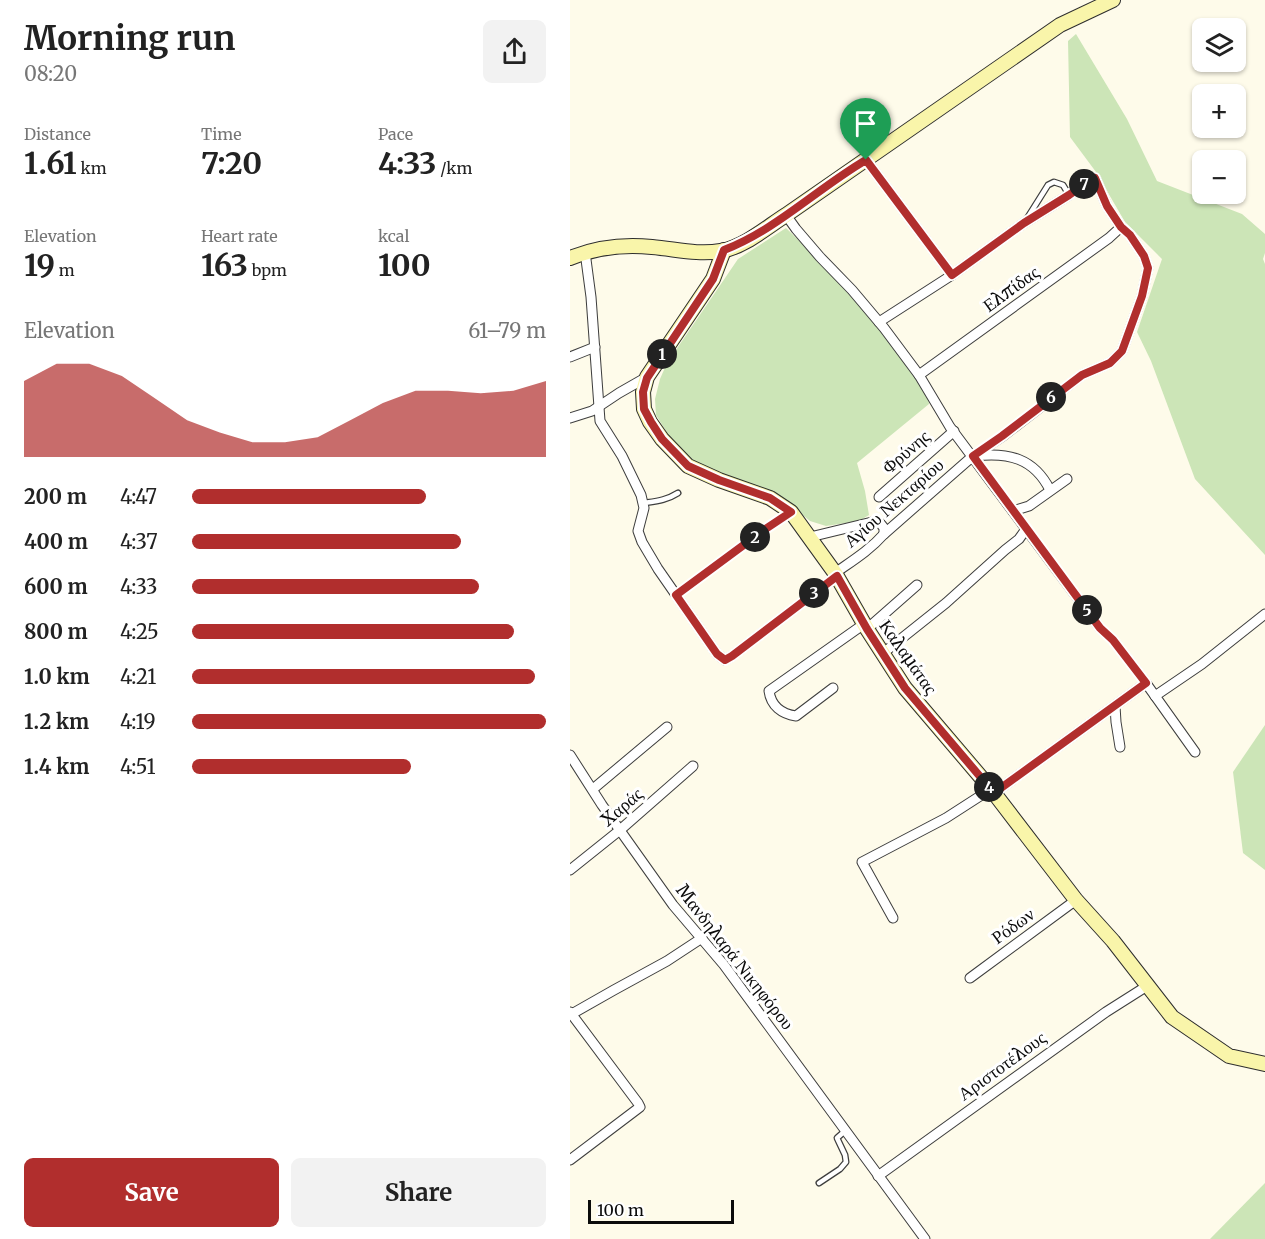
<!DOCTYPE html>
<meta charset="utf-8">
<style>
:root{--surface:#fff;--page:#f2f2f2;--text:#222;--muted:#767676;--accent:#b12e2d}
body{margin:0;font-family:Merriweather,serif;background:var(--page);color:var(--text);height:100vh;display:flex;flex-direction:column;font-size:22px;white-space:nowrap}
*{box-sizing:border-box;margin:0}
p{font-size:20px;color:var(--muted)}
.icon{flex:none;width:33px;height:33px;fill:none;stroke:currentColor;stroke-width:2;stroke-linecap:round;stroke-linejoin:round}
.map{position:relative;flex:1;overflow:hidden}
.side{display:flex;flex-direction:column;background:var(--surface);width:570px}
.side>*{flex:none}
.buttons{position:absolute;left:622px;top:18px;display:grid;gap:12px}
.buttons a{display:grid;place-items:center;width:54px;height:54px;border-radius:9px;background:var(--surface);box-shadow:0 2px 4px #0004;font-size:30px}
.scale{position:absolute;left:18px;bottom:15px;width:146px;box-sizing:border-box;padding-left:6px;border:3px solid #0b0b0b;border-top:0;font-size:16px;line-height:21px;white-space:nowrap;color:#0b0b0b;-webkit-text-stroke:4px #fff;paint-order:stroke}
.pin{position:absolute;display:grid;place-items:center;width:51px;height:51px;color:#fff;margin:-62px -26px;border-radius:50% 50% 50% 0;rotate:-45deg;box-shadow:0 0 6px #0007}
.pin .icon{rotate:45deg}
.km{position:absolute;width:30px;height:30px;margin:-15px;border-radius:50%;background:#222;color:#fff;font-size:16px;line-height:30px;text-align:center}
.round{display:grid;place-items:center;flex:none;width:63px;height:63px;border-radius:9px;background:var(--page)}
.overview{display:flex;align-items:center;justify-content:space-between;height:102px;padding:0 24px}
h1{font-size:33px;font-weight:700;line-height:45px}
.metrics{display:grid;grid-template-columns:repeat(3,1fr);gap:9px;height:102px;padding:6px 24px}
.metrics div{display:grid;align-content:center}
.metrics b{font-size:30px;font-weight:700}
.metrics small{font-size:16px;font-weight:400}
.metrics p{font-size:16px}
.chart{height:168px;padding:12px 24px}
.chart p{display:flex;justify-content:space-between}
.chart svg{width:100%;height:108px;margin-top:6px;fill:var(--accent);opacity:.7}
.button{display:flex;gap:12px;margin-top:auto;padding:12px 24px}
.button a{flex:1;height:69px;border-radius:9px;background:var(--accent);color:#fff;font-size:24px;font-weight:700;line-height:69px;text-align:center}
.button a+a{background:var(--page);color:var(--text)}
ul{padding:0 24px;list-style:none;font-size:20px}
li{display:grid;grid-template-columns:96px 72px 1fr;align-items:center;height:45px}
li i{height:15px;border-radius:8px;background:var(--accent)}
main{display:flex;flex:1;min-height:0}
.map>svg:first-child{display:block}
</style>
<main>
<section class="side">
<div class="overview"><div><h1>Morning run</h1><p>08:20</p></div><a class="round"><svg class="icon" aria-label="share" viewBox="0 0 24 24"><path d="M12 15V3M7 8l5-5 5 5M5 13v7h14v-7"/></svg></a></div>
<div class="metrics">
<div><p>Distance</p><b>1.61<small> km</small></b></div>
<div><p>Time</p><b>7:20</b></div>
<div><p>Pace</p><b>4:33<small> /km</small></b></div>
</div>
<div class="metrics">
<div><p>Elevation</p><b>19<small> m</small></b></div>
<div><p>Heart rate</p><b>163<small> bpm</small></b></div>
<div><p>kcal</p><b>100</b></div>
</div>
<div class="chart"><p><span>Elevation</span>61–79 m</p>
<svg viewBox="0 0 160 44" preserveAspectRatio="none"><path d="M0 44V13L10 6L20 6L30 11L40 20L50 29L60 34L70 38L80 38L90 36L100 29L110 22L120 17L130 17L140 18L150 17L160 13V44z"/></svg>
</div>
<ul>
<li><b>200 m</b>4:47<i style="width:66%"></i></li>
<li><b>400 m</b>4:37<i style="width:76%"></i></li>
<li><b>600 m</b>4:33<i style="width:81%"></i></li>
<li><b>800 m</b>4:25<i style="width:91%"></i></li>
<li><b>1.0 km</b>4:21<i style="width:97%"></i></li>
<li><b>1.2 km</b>4:19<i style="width:100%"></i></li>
<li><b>1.4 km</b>4:51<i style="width:62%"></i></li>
</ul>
<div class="button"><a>Save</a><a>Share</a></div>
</section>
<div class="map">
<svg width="695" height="1239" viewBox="0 0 695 1239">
<rect width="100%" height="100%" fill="#fefbea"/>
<g fill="#cce5b7">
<polygon points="506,34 557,119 587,181 672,214 695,234 695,253 693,259 695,264 695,555 625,479 581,361 567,332 592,259 555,222 526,172 500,137 498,41"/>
<polygon points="216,228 248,259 306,325 358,396 359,404 287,463 295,491 299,515 289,521 256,526 240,521 212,498 123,462 99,436 86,415 85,399 90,379 97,363 168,259"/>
<polygon points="695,725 695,870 673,853 663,772"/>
<polygon points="695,1183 695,1239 640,1239"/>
</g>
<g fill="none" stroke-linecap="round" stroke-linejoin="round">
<g stroke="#3e3e3e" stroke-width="7">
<g id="lane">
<polyline points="456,220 478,185 484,182 493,185 499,195"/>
<path d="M74 503C87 501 97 500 108 493"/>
<polyline points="107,595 219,514"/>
<polyline points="249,1183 270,1169 276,1162 275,1155 267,1138 275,1131"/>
</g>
</g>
<g stroke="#3e3e3e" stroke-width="11">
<g id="street">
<polyline points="296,160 382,275"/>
<polyline points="216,215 226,229 250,257 282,290 314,328 349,375 380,427 530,628 543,640 573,679 625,752"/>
<polyline points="15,252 21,297 30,421 52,456 71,495 74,508 68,531 72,542 88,569 147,654 155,660 162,656 267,576"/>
<polyline points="0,357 25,347"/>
<polyline points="349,375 539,238 551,227"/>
<polyline points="0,418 22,411 49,393 77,377"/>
<path d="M405 456C438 452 464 458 480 490"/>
<polyline points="309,497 384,431"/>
<polyline points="443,511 459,506 497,479"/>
<polyline points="240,537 302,522 310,523 314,528 314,534"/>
<path d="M265 573C282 561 300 550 314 534L403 456 433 436 512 375 540 363 552 351 572 296 578 268 574 256 560 235 551 227 537 206 525 178 520 180 499 195 454 223 382 275 309 322"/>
<polyline points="297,629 347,585"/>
<polyline points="312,654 376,603 435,550 449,539 456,529"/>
<path d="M263 688 226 716C212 714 201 706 199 691L294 624"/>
<polyline points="585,696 632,664 695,614"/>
<polyline points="545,706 546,722 550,747"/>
<polyline points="0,755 32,805 103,905 154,965 355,1239"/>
<polyline points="23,789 97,727"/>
<polyline points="424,793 576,683"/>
<polyline points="0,870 50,830 123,766"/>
<polyline points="323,918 292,862 376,818 421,789"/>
<polyline points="400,978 506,900"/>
<polyline points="0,1012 68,1103 70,1107 0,1160"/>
<polyline points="0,1015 44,990 97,961 132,938"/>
<polyline points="308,1176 536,1012 577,986"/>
</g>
</g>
<g stroke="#2d2d2d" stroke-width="16">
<g id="secondary">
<polyline points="154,250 143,279 77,377 73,392 74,409 80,422 92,439 118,466 149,480 200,498 221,512 265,573 297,629 335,688 421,789 506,900 543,941 602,1017 659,1056 695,1064"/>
<path d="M0 258C27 247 53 244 82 247 106 249 127 255 151 251 174 247 197 227 216 215L490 25 543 0"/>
</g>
</g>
<use href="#lane" stroke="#fff" stroke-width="4.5"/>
<use href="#street" stroke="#fff" stroke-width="9"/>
<use href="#secondary" stroke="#f9f5aa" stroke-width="14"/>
</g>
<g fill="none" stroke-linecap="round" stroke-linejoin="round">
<g stroke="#fff" stroke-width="12">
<path id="route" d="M296 160 382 275 454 223 499 195 520 180 525 178 537 206 551 227 560 235 574 256 578 268 572 296 552 351 540 363 512 375 432 436 403 456 530 628 543 640 576 683 424 793 335 688 297 629 267 576 162 656 155 660 147 654 106 595 194 530 221 512 200 498 149 480 118 466 92 439 81 422 74 409 73 392 77 378 143 279 154 250C206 230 248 188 296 160Z"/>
</g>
<use href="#route" stroke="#b12e2d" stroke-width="8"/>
</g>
<g text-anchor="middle" stroke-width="6" stroke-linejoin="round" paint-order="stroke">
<g font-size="18" fill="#0b0b0b" stroke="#fff">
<text transform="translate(441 289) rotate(-36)" y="6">Ελπίδας</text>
<text transform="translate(336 452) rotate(-41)" y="6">Φρύνης</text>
<text transform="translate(324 503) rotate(-41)" y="6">Αγίου Νεκταρίου</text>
<text transform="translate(338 657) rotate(55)" y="6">Καλαμάτας</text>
<text transform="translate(52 807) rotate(-41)" y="6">Χαράς</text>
<text transform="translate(443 926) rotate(-36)" y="6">Ρόδων</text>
<text transform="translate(165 957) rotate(52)" y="6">Μανδηλαρά Νικηφόρου</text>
<text transform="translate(432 1066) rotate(-36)" y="6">Αριστοτέλους</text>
</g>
</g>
</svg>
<div class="buttons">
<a><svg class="icon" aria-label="layers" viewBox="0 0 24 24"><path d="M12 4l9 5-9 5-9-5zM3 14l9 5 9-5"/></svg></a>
<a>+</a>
<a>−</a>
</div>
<div class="scale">100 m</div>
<div class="pin" style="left:296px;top:160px;background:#1e9e55"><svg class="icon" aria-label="arrive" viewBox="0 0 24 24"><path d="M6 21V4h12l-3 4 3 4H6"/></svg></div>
<b class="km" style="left:92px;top:354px">1</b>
<b class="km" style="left:185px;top:537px">2</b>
<b class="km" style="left:244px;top:593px">3</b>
<b class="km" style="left:419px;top:787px">4</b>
<b class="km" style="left:517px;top:610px">5</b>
<b class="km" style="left:481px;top:397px">6</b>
<b class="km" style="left:514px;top:184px">7</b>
</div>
</main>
